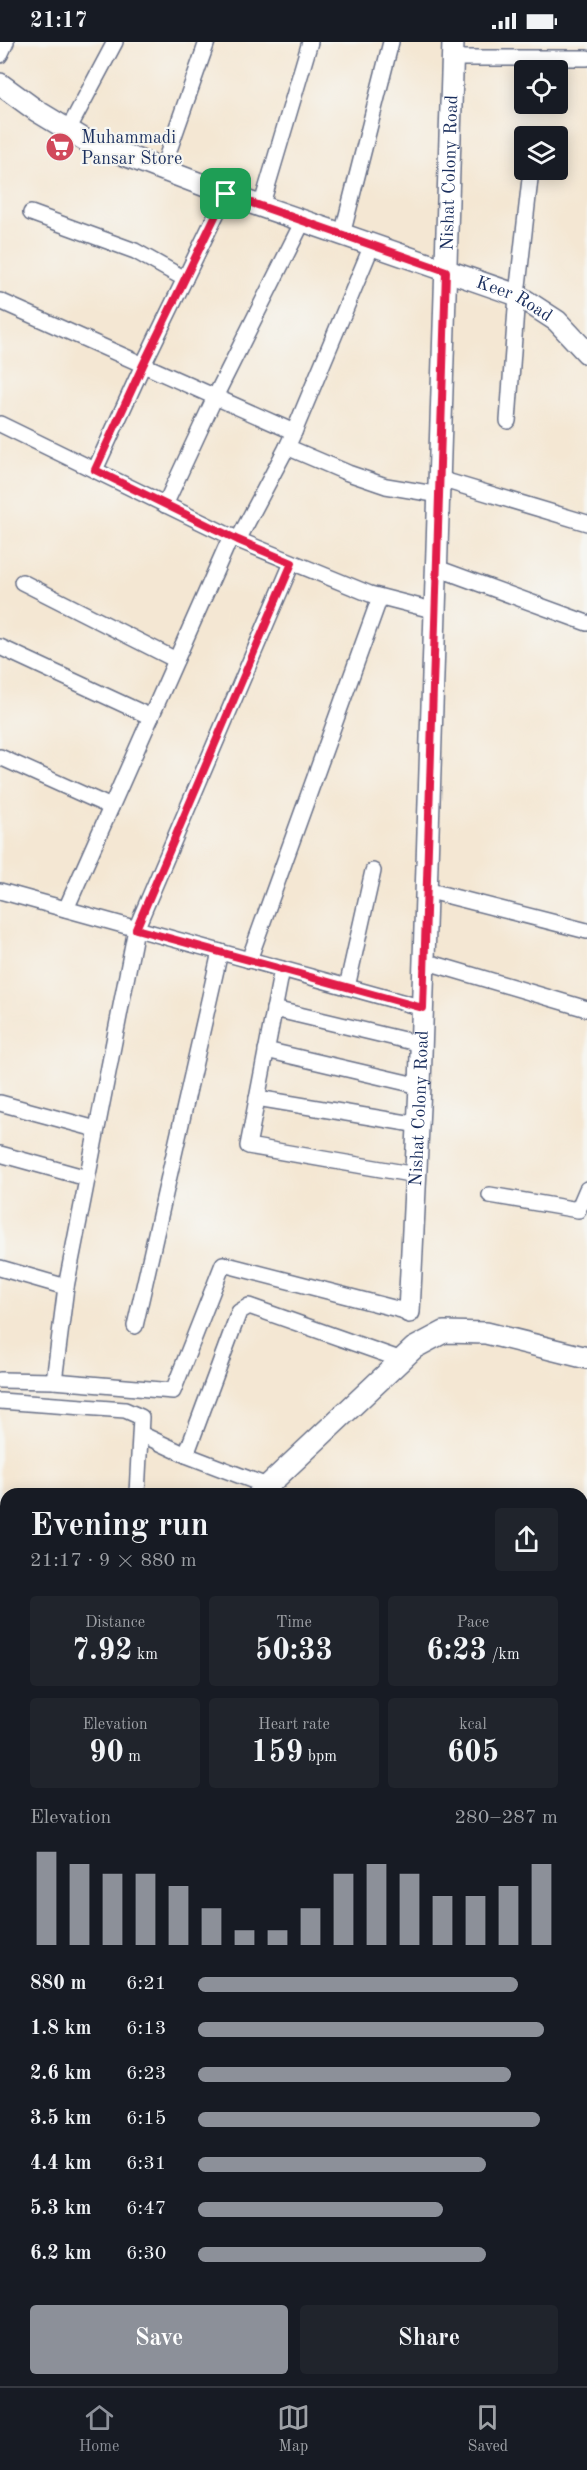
<!DOCTYPE html>
<meta charset="utf-8">
<style>
:root{--surface:#171b24;--page:#20242c;--text:#f1f3f6;--muted:#9ea1a6;--line:#363941;--accent:#8c9099}
body{margin:0;font-family:"Old Standard TT",serif;background:var(--page);color:var(--text);height:100vh;display:flex;flex-direction:column;font-size:22px;white-space:nowrap}
*{box-sizing:border-box;margin:0}
p{font-size:20px;color:var(--muted)}
.icon{flex:none;width:33px;height:33px;fill:none;stroke:currentColor;stroke-width:2;stroke-linecap:round;stroke-linejoin:round}
.map{position:relative;flex:1;overflow:hidden}
.panel{position:absolute;left:0px;top:1446px;width:588px;height:898px;display:flex;flex-direction:column;background:var(--surface);border-radius:18px 18px 0 0;box-shadow:0 3px 15px #0003}
.panel>*{flex:none}
.tools{position:absolute;left:514px;top:18px;display:grid;gap:12px}
.tools a{display:grid;place-items:center;width:54px;height:54px;border-radius:6px;background:var(--surface);box-shadow:0 3px 15px #0003;font-size:30px}
.pin{position:absolute;display:grid;place-items:center;width:51px;height:51px;color:#fff;margin:-26px;border-radius:12px;box-shadow:0 3px 9px #0006}
.round{display:grid;place-items:center;flex:none;width:63px;height:63px;border-radius:6px;background:var(--page)}
.summary{display:flex;align-items:center;justify-content:space-between;height:102px;padding:0 30px}
h1{font-size:33px;font-weight:600;line-height:45px}
.stats{display:grid;grid-template-columns:repeat(3,1fr);gap:9px;height:102px;padding:6px 30px}
.stats div{display:grid;align-content:center;border-radius:6px;background:var(--page);text-align:center}
.stats b{font-size:30px;font-weight:600}
.stats small{font-size:16px;font-weight:400}
.stats p{font-size:16px}
.chart{height:168px;padding:12px 30px}
.chart p{display:flex;justify-content:space-between}
.chart svg{width:100%;height:108px;margin-top:6px;stroke:var(--accent);stroke-width:6}
.primary-button{display:flex;gap:12px;margin-top:auto;padding:12px 30px}
.primary-button a{flex:1;height:69px;border-radius:6px;background:var(--accent);color:#fff;font-size:24px;font-weight:600;line-height:69px;text-align:center}
.primary-button a+a{background:var(--page);color:var(--text)}
ul{padding:0 30px;list-style:none;font-size:20px}
li{display:grid;grid-template-columns:96px 72px 1fr;align-items:center;height:45px}
li i{height:15px;border-radius:8px;background:var(--accent)}
.status{display:flex;justify-content:space-between;align-items:center;height:42px;padding:0 30px;background:var(--surface);direction:ltr}
.status svg{height:16px;fill:currentColor}
.tab-bar{display:flex;justify-content:space-around;align-items:center;height:84px;border-top:2px solid var(--line);background:var(--surface);font-size:16px;color:var(--muted)}
.tab-bar a{display:grid;justify-items:center;gap:3px}
.tab-bar .active{color:var(--accent)}
.map>svg:first-child{display:block}
</style>
<div class="status"><b>21:17</b><svg viewBox="0 0 49 12"><path d="M0 12V9h3v3zM5 12V6h3v6zM10 12V3h3v9zM15 12V0h3v12zM26 1h20v11H26zM47 4h2v5h-2z"/></svg></div>
<div class="map">
<svg width="587" height="2344" viewBox="0 0 587 2344">
<rect width="100%" height="100%" fill="#f6f6f2"/>
<filter id="ink" filterUnits="userSpaceOnUse"><feTurbulence type="fractalNoise" baseFrequency=".0167" numOctaves="2"/><feDisplacementMap in="SourceGraphic" scale="12" xChannelSelector="R" yChannelSelector="G"/><feConvolveMatrix kernelMatrix="1 2 1 2 8 2 1 2 1" color-interpolation-filters="sRGB"/></filter>
<filter id="wash" filterUnits="userSpaceOnUse"><feTurbulence type="fractalNoise" baseFrequency=".008" numOctaves="4" result="noise"/><feDisplacementMap in="SourceGraphic" scale="24" xChannelSelector="R" yChannelSelector="G"/><feGaussianBlur stdDeviation="1.35" result="paint"/><feColorMatrix in="noise" values="0 0 0 0 0 0 0 0 0 0 0 0 0 0 0 0 0 1.4 0 .05"/><feComposite in="paint" operator="in"/></filter>
<g filter="url(#wash)">
<rect width="100%" height="100%" fill="#f4e7d3"/>
</g>
<g filter="url(#ink)">
<g fill="none" stroke-linecap="round" stroke-linejoin="round">
<g stroke="#676f87" stroke-width="18">
<g id="street">
<polyline points="0,13 6,0"/>
<polyline points="453,16 587,16"/>
<polyline points="68,88 115,0"/>
<polyline points="162,128 207,0"/>
<polyline points="261,165 310,0"/>
<polyline points="31,171 135,209 185,237"/>
<polyline points="342,193 391,0"/>
<polyline points="0,259 294,390 287,405 348,431 386,444 440,453"/>
<polyline points="508,379 517,253 531,128"/>
<polyline points="0,382 238,498 370,552 436,569"/>
<polyline points="294,390 372,203"/>
<polyline points="95,428 143,323 226,152"/>
<polyline points="440,437 587,481"/>
<polyline points="165,463 215,355 303,179"/>
<polyline points="238,498 287,405"/>
<polyline points="437,526 587,581"/>
<polyline points="22,540 176,618"/>
<polyline points="0,605 151,675"/>
<polyline points="0,715 111,765"/>
<polyline points="426,848 587,889"/>
<polyline points="0,849 423,966"/>
<polyline points="66,867 231,494"/>
<polyline points="249,918 380,555"/>
<polyline points="424,919 587,967"/>
<polyline points="282,927 248,1104 416,1133"/>
<polyline points="347,945 373,829"/>
<polyline points="274,967 421,1002"/>
<polyline points="266,1008 420,1044"/>
<polyline points="257,1056 419,1083"/>
<polyline points="0,1061 96,1087"/>
<polyline points="0,1112 87,1136"/>
<polyline points="490,1153 578,1168 587,1147"/>
<polyline points="0,1226 66,1245 54,1339 0,1338"/>
<polyline points="66,1245 136,887 292,521"/>
<polyline points="135,1284 220,910"/>
<polyline points="54,1339 173,1349 223,1222 409,1270"/>
<polyline points="0,1359 125,1368 141,1375 137,1452"/>
<polyline points="141,1392 186,1413 267,1444"/>
<polyline points="186,1413 239,1270 249,1264 402,1318"/>
<polyline points="582,1476 587,1477"/>
<polyline points="0,1538 6,1539"/>
<polyline points="582,1564 587,1570"/>
<polyline points="582,1812 587,1818"/>
<polyline points="0,1891 6,1898"/>
<polyline points="582,2048 587,2053"/>
<polyline points="0,2145 6,2152"/>
<polyline points="582,2232 587,2227"/>
<polyline points="582,2302 587,2308"/>
<polyline points="99,2344 105,2338"/>
<polyline points="381,2344 387,2338"/>
</g>
</g>
<g stroke="#676f87" stroke-width="24">
<g id="secondary">
<path id="s1" d="M0 42 37 69 85 98 237 156 517 253 557 279 587 311"/>
<path id="s2" d="M409 1270 420 1044 453 0"/>
<polyline points="259,1452 414,1306 444,1290 486,1291 587,1316"/>
<polyline points="0,1680 6,1675"/>
</g>
</g>
<use href="#street" stroke="#fff" stroke-width="15"/>
<use href="#secondary" stroke="#fff" stroke-width="21"/>
</g>
</g>
<g fill="none" stroke-linecap="round" stroke-linejoin="round" filter="url(#ink)">
<g stroke="#fff" stroke-width="12">
<polygon id="route" points="226,152 446,229 423,966 136,887 292,521 238,498 95,428 143,323"/>
</g>
<use href="#route" stroke="#e11d48" stroke-width="8"/>
</g>
<defs>
<g id="supermarket-disc" transform="scale(1.5)"><circle r="9.5" fill="#d1495b" stroke="#f6f6f2"/><path d="M-6-5.5h2.5l.6 2H6L4.5 2H-2.5L-4.4-4H-6ZM-1.5 3.2a1.3 1.3 0 1 0 .1 0ZM3 3.2a1.3 1.3 0 1 0 .1 0Z" fill="#fff"/></g>
</defs>
<g fill-rule="evenodd">
<use href="#supermarket-disc" x="60" y="105"/>
</g>
<g text-anchor="middle" stroke-width="4.5" stroke-linejoin="round" paint-order="stroke">
<g font-size="18" fill="#1b2f5e" stroke="#f6f6f2" text-anchor="start">
<text x="81" y="101">Muhammadi<tspan x="81" dy="21">Pansar Store</tspan></text>
</g>
<g font-size="18" fill="#1b2f5e" stroke="#f6f6f2">
<text dy="6" stroke="none"><textPath href="#s2" startOffset="1140">Nishat Colony Road</textPath></text>
<text dy="6" stroke="none"><textPath href="#s1" startOffset="560">Keer Road</textPath></text>
<text dy="6" stroke="none"><textPath href="#s2" startOffset="204">Nishat Colony Road</textPath></text>
</g>
</g>
</svg>
<div class="tools">
<a><svg class="icon" aria-label="locate" viewBox="0 0 24 24"><circle cx="12" cy="12" r="6"/><path d="M12 2v4M12 18v4M2 12h4M18 12h4"/></svg></a>
<a><svg class="icon" aria-label="layers" viewBox="0 0 24 24"><path d="M12 4l9 5-9 5-9-5zM3 14l9 5 9-5"/></svg></a>
</div>
<div class="pin" style="left:226px;top:152px;background:#1e9e55"><svg class="icon" aria-label="arrive" viewBox="0 0 24 24"><path d="M6 21V4h12l-3 4 3 4H6"/></svg></div>
<section class="panel">
<div class="summary"><div><h1>Evening run</h1><p>21:17 · 9 × 880 m</p></div><a class="round"><svg class="icon" aria-label="share" viewBox="0 0 24 24"><path d="M12 15V3M7 8l5-5 5 5M5 13v7h14v-7"/></svg></a></div>
<div class="stats">
<div><p>Distance</p><b>7.92<small> km</small></b></div>
<div><p>Time</p><b>50:33</b></div>
<div><p>Pace</p><b>6:23<small> /km</small></b></div>
</div>
<div class="stats">
<div><p>Elevation</p><b>90<small> m</small></b></div>
<div><p>Heart rate</p><b>159<small> bpm</small></b></div>
<div><p>kcal</p><b>605</b></div>
</div>
<div class="chart"><p><span>Elevation</span>280–287 m</p>
<svg viewBox="0 0 160 44" preserveAspectRatio="none"><path d="M5 44V6M15 44V11M25 44V15M35 44V15M45 44V20M55 44V29M65 44V38M75 44V38M85 44V29M95 44V15M105 44V11M115 44V15M125 44V24M135 44V24M145 44V20M155 44V11"/></svg>
</div>
<ul>
<li><b>880 m</b>6:21<i style="width:89%"></i></li>
<li><b>1.8 km</b>6:13<i style="width:96%"></i></li>
<li><b>2.6 km</b>6:23<i style="width:87%"></i></li>
<li><b>3.5 km</b>6:15<i style="width:95%"></i></li>
<li><b>4.4 km</b>6:31<i style="width:80%"></i></li>
<li><b>5.3 km</b>6:47<i style="width:68%"></i></li>
<li><b>6.2 km</b>6:30<i style="width:80%"></i></li>
</ul>
<div class="primary-button"><a>Save</a><a>Share</a></div>
</section>
</div>
<nav class="tab-bar">
<a class="active"><svg class="icon" aria-label="home" viewBox="0 0 24 24"><path d="M3 11l9-7 9 7M6 9v11h12V9"/></svg>Home</a>
<a><svg class="icon" aria-label="map" viewBox="0 0 24 24"><path d="M3 6l6-2 6 2 6-2v14l-6 2-6-2-6 2zM9 4v14M15 6v14"/></svg>Map</a>
<a><svg class="icon" aria-label="saved" viewBox="0 0 24 24"><path d="M7 4h10v16l-5-4-5 4z"/></svg>Saved</a>
</nav>
